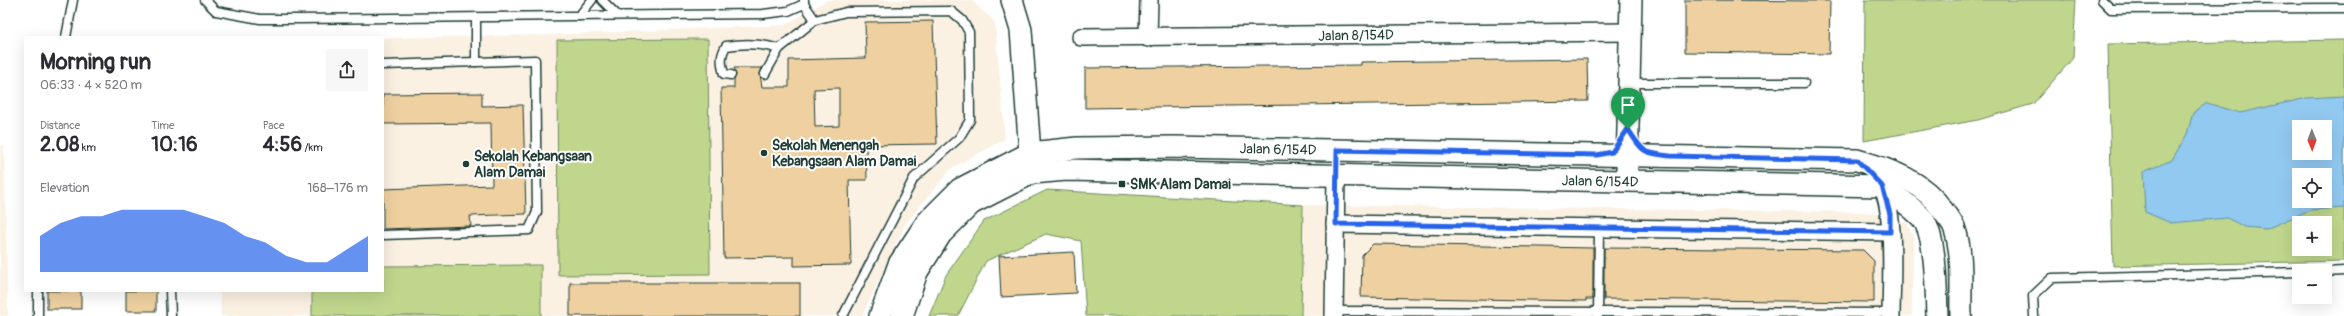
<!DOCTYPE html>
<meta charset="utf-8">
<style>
:root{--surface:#fff;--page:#f7f7f7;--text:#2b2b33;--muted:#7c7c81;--accent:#2563eb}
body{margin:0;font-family:Pangolin,sans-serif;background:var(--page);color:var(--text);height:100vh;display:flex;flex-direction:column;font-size:15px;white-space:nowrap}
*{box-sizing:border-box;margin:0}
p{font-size:13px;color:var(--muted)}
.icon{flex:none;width:22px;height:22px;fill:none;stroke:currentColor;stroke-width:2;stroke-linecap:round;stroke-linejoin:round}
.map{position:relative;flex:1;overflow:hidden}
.sheet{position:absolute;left:24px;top:36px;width:360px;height:256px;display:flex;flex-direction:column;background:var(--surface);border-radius:0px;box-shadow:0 4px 16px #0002}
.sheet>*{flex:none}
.needle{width:26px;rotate:179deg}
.tools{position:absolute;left:2292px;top:120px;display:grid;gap:8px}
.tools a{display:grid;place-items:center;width:40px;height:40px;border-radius:0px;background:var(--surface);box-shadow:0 4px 16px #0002;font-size:20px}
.pin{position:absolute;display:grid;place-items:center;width:34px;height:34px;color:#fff;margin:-41px -17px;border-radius:50% 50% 50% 0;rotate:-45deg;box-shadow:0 0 4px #0007}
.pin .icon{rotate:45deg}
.round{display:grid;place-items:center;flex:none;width:42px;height:42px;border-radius:0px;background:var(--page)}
.overview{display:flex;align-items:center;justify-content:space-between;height:68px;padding:0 16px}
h1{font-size:22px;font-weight:700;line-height:30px}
.metrics{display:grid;grid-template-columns:repeat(3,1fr);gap:6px;height:68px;padding:4px 16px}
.metrics div{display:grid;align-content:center}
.metrics b{font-size:20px;font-weight:700}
.metrics small{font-size:11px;font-weight:400}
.metrics p{font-size:11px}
.chart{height:112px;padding:8px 16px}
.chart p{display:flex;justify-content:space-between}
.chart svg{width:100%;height:72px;margin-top:4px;fill:var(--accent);opacity:.7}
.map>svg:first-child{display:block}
</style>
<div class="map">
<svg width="2344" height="316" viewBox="0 0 2344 316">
<rect width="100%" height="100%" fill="#fff"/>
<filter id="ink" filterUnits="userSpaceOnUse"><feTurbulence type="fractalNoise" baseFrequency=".025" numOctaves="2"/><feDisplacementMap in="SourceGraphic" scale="8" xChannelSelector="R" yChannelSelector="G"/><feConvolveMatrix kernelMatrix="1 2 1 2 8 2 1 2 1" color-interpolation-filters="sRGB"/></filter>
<g filter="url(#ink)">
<g fill="#faf1e3">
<polygon points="827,0 971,0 995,22 1005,139 952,168 906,223 862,316 221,316 220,291 383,291 383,38 547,35 785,25"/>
<polygon points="4,145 8,316 0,316 0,146"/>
<polygon points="1303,205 1865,212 1907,222 1913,237 1912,316 1301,316"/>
</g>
<g fill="#bfd68c" stroke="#6f8a60" fill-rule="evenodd">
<polygon points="1865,0 2076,0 2073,58 2033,104 1978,120 1864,141"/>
<polygon points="708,39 710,274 558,275 557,40"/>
<path d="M2344 40V261L2113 266 2108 44ZM2299 127H2325V153H2299ZM2299 175H2325V201H2299ZM2299 223H2325V249H2299Z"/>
<polygon points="1047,190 1303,205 1301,316 1086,316 1081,241 1046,234 986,261 958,316 929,316 946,275 984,221"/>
<polygon points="541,265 541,316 312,316 312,291 383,291 383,266"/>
</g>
<path fill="#92c9f1" stroke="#6491a5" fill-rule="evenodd" d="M2344 96V208L2310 210 2266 229 2245 227 2227 218 2171 223 2145 212 2143 172 2172 160 2187 134 2193 113 2207 103 2240 113 2307 98ZM2299 127H2325V153H2299ZM2299 175H2325V201H2299Z"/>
<g fill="#efd1a1" stroke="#1f3d34" fill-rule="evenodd">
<polygon points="1685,0 1830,1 1829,54 1685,52"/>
<path d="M933 21 937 144 866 145 867 180H849L851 265 794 266V257L724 258 721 88H734V80L736 75 734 68H762L760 74 762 87H789V60L866 58 865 22ZM839 88V126L815 127 814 89Z"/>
<polygon points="1587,59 1588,101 1085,108 1085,68 1361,65 1361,62"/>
<polygon points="482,93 482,106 523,105 526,214 470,216 471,226 383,229 383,189 492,185 491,123 383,124 383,94"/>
<polygon points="1373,244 1593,248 1593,299 1586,299 1586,301 1361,297 1362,255"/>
<polygon points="1604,248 1863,250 1874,261 1874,302 1604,299"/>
<polygon points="1074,252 1076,293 1001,297 999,256"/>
<rect x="570" y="283" width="230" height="33"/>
<rect x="47" y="291" width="34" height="18"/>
<rect x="126" y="291" width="30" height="20"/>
</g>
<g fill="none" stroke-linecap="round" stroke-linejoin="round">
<g stroke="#1f3d34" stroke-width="11">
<g id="service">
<polyline points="205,0 216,11 260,19 298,19 763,14 788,11 804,4 804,0"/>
<polyline points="602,0 617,15"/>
<polyline points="2102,0 2111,9 2344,8"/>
<polyline points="804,4 815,20 846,12 951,11 962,20 969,32 970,120 959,138 914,178 843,316"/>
<polyline points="579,16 592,0"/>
<polyline points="66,37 73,0"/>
<polyline points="779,49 815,20"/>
<polyline points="383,65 476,62"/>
<path d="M731 75 724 74C721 63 720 56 726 46 745 43 761 43 779 49L765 74"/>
<polyline points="1630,83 1804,83"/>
<polyline points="383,235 529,230 537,212 535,60 476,62 476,17"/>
<polyline points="2325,272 2344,271"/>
<polyline points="38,291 38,316"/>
<polyline points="170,291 171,316"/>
<polyline points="1334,311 1891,313"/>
<polyline points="1598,316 1599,228"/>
<polyline points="2034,316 2033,296 2052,278 2299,272"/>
</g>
</g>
<g stroke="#1f3d34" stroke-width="20">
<g id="minor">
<polyline points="1081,37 1630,32"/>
<polyline points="1148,38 1149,0"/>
<path d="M1878 182C1897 199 1891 288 1891 316"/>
<polyline points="1335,224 1891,232"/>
<polyline points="1334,316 1336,176"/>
</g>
</g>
<g stroke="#1f3d34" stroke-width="24">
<g id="tertiary">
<polyline points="1012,0 1021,30 1031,167"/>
<polyline points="1627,169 1631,0"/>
<path d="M880 316 899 264 927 222 960 189 1030 153 1077 148 1175 147 1857 160C1892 170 1923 181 1944 212 1947 217 1952 222 1954 227 1964 254 1960 288 1961 316"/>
<path d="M902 316 917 272 941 234 971 204 1032 173 1066 170 1882 186C1895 196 1910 205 1921 217 1937 233 1936 293 1937 316"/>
</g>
</g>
<use href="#service" stroke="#fff" stroke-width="8"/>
<use href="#minor" stroke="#fff" stroke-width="17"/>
<use href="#tertiary" stroke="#fff" stroke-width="21"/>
</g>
</g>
<g fill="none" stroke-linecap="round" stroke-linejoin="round" filter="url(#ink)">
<g stroke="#fff" stroke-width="8">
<path id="route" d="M1628 129C1643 152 1642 153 1670 156L1857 160 1882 186 1890 214V232L1336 224 1337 150 1597 155 1612 152Z"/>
</g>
<use href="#route" stroke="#2563eb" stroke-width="5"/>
</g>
<g fill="#1f3d34" stroke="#fff" stroke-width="1.5">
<circle cx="764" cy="153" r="4"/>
<circle cx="466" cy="164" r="4"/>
<rect x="1118" y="180" width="8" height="8" rx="2"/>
</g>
<g text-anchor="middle" stroke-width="4" stroke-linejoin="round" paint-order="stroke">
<g font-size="14" fill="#1f3d34" stroke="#fff">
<text transform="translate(1356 35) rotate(-1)" y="5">Jalan 8/154D</text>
<text transform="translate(1278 149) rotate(1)" y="5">Jalan 6/154D</text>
<text transform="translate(1600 181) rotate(1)" y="5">Jalan 6/154D</text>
</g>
<g font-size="14" font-weight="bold" fill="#1f3d34" stroke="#fff" text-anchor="start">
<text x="772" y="150">Sekolah Menengah<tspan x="772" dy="16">Kebangsaan Alam Damai</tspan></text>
<text x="474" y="161">Sekolah Kebangsaan<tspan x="474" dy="16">Alam Damai</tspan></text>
<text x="1130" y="189">SMK Alam Damai</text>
</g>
</g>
</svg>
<div class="tools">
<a><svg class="needle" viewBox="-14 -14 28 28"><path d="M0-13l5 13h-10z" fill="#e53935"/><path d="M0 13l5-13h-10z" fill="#7c7c81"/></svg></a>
<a><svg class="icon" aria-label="locate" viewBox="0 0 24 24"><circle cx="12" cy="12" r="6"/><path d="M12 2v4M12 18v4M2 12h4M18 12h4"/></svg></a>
<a>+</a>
<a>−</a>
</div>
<div class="pin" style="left:1628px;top:129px;background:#1e9e55"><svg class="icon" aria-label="arrive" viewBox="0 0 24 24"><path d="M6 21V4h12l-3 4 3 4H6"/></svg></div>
<section class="sheet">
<div class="overview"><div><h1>Morning run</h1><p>06:33 · 4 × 520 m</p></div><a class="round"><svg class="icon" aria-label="share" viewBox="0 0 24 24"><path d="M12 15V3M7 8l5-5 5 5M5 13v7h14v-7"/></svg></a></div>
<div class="metrics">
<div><p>Distance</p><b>2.08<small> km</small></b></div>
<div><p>Time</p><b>10:16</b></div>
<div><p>Pace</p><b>4:56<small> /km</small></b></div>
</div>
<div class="chart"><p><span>Elevation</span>168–176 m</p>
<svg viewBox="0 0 160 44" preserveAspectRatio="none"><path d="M0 44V22L10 14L20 10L30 10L40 6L50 6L60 6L70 6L80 10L90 14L100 22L110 26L120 34L130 38L140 38L150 30L160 22V44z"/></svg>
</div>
</section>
</div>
